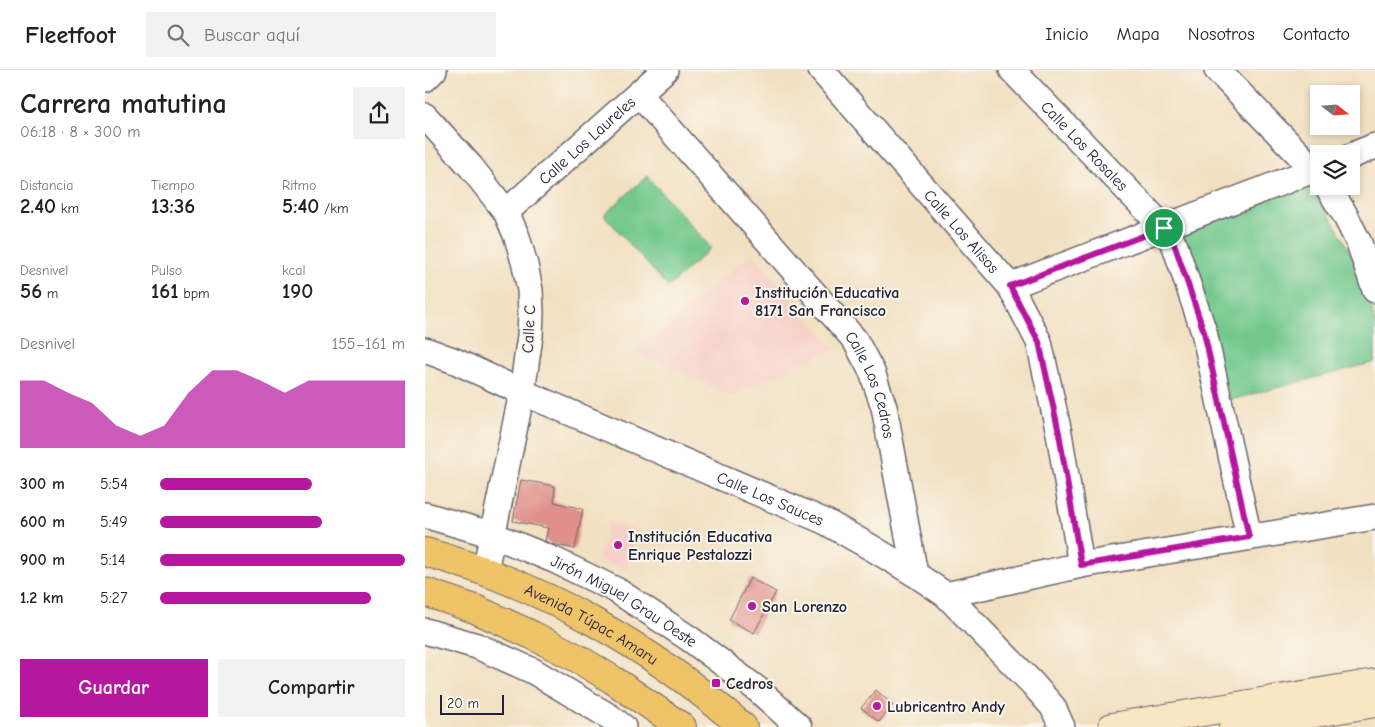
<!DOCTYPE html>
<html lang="es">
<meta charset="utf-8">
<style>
:root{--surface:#fff;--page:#f2f2f2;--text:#222;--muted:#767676;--line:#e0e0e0;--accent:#b5179e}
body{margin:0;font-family:"Comic Neue",sans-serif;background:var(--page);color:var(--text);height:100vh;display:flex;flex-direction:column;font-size:19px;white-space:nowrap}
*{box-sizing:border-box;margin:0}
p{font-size:16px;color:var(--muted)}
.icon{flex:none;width:28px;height:28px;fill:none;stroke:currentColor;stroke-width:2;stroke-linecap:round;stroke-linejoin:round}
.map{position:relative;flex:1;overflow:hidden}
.drawer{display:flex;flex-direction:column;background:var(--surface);width:425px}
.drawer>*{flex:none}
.needle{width:32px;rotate:107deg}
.controls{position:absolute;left:885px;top:15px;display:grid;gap:10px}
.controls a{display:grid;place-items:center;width:50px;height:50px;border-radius:0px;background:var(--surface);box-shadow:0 2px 8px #0003;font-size:25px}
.scale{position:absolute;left:15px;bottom:12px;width:64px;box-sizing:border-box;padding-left:5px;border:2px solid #22223b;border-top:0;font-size:14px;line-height:18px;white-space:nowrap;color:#22223b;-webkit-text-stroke:4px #fbf7ec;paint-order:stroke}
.pin{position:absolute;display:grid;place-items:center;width:42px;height:42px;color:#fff;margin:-21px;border:2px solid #fff;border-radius:50%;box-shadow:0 1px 5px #0007}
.round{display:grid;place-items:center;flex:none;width:52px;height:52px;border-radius:0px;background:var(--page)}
.overview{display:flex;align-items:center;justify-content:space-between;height:85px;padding:0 20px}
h1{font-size:28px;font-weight:700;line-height:38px}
.figures{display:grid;grid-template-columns:repeat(3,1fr);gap:8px;height:85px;padding:5px 20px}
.figures div{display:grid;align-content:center}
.figures b{font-size:21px;font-weight:700}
.figures small{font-size:14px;font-weight:400}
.figures p{font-size:14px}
.chart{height:140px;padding:10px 20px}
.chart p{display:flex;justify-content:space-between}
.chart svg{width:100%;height:90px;margin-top:5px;fill:var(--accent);opacity:.7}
.action{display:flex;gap:10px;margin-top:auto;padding:10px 20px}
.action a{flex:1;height:58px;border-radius:0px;background:var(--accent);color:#fff;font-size:20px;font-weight:700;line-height:58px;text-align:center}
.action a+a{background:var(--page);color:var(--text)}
ul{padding:0 20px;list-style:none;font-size:16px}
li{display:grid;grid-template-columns:80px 60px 1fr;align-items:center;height:38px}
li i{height:12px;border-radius:6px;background:var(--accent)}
header{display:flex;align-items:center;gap:30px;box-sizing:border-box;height:70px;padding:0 25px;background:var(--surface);border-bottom:1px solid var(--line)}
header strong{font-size:24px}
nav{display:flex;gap:28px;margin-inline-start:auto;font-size:18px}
.search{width:350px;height:45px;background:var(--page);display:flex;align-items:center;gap:12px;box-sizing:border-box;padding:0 18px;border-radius:0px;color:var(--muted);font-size:19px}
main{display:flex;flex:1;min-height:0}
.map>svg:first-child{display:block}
</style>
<header>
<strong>Fleetfoot</strong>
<div class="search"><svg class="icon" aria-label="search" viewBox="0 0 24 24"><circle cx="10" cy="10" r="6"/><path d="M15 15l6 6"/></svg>Buscar aquí</div>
<nav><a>Inicio</a><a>Mapa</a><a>Nosotros</a><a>Contacto</a></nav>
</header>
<main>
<section class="drawer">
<div class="overview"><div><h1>Carrera matutina</h1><p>06:18 · 8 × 300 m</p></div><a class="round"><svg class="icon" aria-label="share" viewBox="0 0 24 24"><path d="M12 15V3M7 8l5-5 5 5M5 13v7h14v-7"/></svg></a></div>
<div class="figures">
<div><p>Distancia</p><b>2.40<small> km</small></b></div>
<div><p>Tiempo</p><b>13:36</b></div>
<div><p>Ritmo</p><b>5:40<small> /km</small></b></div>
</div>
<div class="figures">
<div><p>Desnivel</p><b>56<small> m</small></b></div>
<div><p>Pulso</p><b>161<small> bpm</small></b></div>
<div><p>kcal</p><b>190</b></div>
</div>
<div class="chart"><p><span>Desnivel</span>155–161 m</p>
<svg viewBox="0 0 160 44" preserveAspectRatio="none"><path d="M0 44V11L10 11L20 17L30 22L40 33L50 38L60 33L70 17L80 6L90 6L100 11L110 17L120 11L130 11L140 11L150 11L160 11V44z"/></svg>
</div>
<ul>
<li><b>300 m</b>5:54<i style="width:62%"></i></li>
<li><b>600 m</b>5:49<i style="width:66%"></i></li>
<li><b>900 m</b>5:14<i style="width:100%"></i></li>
<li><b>1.2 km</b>5:27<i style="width:86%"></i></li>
</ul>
<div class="action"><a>Guardar</a><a>Compartir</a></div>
</section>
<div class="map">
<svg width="950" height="657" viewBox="0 0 950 657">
<rect width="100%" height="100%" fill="#fbf7ec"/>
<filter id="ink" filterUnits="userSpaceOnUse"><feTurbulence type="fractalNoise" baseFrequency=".02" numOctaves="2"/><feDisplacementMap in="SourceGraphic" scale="10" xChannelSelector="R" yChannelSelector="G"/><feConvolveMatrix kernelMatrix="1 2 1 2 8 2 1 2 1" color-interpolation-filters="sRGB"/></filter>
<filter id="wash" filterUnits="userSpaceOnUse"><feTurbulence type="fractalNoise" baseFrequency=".0096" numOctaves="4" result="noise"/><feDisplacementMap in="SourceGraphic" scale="20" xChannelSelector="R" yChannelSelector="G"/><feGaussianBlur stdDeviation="1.12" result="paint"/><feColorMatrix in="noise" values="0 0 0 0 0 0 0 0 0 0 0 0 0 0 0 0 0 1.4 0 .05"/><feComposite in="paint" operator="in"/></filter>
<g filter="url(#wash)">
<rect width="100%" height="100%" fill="#f2e0c2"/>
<g fill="#f7d1c8">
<polygon points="327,183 410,279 307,326 211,282"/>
<polygon points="183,451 213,461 201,500 174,489"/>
</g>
<g fill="#72c88d" stroke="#4a7564">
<polygon points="222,106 286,178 243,217 179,145"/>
<path d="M882 110C912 156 939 199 950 253 950 265 950 280 950 292L805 330 753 160Z"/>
</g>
<g id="blocks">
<g fill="#e0908a">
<polygon points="96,410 130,416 129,432 158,439 150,479 127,474 120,471 123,458 88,451"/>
<polygon points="325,508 351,522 329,563 304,550"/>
<polygon points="451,620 468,635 454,652 436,638"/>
</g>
</g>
</g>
<g filter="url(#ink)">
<use href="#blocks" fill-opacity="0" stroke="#6b646a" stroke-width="1"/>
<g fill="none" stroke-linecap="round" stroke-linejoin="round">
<g stroke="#6b646a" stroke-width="28">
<g id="street">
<path id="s1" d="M396 0 585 216 614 272 634 363 656 495"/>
<path id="s2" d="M587 0 739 158 750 176 779 262 824 467"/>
<polyline points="792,0 894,105"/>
<polyline points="0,9 9,0"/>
<path id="s3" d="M214 24 430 270 447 302 459 337 490 504"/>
<polyline points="0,46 46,97 81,142 92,167 100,195 105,220 106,243 105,266 97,322 60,501"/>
<polyline points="926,86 950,76"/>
<polyline points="902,116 919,143 934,173 950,220"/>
<path id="s4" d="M81 142 240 0"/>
<polyline points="585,216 894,98"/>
<path id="s5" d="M0 280 30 291 97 322 401 452 447 478 490 504 521 525 606 612 628 637 637 657"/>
<path id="s6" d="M0 445 68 465 129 490 191 520 265 569 332 619 374 657"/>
<polyline points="521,525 656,495 950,447"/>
<polyline points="0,561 52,576 108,601 185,647 198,657"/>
</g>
</g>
<g stroke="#6b646a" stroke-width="30">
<g id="secondary">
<polyline points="687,657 950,613"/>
<polyline points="808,657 950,633"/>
</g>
</g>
<g stroke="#6b646a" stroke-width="30">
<g id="highway">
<path id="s7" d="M0 482C118 515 226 577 318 657"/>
<polyline points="0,522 50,539 107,565 152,588 188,610 257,657"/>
</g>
</g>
<use href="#street" stroke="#fff" stroke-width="25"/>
<use href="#secondary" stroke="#f9e7c3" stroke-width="28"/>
<use href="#highway" stroke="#efc469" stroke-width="28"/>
</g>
</g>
<g fill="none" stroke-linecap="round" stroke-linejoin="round" filter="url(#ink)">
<g stroke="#fff" stroke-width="10">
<polygon id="route" points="739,158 750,176 779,262 824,467 656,495 634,363 614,272 585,216"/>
</g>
<use href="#route" stroke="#b5179e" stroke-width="6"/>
</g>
<g fill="#b5179e" stroke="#fbf7ec" stroke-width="2">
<circle cx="320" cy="231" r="5"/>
<circle cx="193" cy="475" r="5"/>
<circle cx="327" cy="536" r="5"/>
<rect x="286" y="608" width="10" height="10" rx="2.5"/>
<circle cx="452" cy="636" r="5"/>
</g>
<g text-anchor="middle" stroke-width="4" stroke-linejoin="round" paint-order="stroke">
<g font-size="16" fill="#22223b" stroke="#fbf7ec">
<text dy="6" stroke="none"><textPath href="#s4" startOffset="108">Calle Los Laureles</textPath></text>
<text dy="6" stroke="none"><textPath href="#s2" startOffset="105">Calle Los Rosales</textPath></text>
<text dy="6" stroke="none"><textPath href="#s1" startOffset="214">Calle Los Alisos</textPath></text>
<text transform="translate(103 259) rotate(-87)" y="6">Calle C</text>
<text dy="6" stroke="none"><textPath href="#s3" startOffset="375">Calle Los Cedros</textPath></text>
<text dy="6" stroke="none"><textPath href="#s5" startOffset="376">Calle Los Sauces</textPath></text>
<text dy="6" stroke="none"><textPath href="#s6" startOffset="218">Jirón Miguel Grau Oeste</textPath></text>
<text dy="6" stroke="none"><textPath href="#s7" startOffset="182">Avenida Túpac Amaru</textPath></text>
</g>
<g font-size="16" font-weight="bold" fill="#22223b" stroke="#fbf7ec" text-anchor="start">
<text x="330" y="228">Institución Educativa<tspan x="330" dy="18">8171 San Francisco</tspan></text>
<text x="203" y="472">Institución Educativa<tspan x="203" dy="18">Enrique Pestalozzi</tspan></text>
<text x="337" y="542">San Lorenzo</text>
<text x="301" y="619">Cedros</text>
<text x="462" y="642">Lubricentro Andy</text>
</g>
</g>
</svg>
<div class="controls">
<a><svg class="needle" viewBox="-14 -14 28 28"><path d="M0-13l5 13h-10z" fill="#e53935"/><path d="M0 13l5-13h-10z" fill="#767676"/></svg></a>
<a><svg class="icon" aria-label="layers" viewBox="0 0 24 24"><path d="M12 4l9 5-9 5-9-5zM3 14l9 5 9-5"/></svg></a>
</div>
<div class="scale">20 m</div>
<div class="pin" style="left:739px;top:158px;background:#1e9e55"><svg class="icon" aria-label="arrive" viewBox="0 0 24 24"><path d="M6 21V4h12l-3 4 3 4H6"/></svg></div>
</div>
</main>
